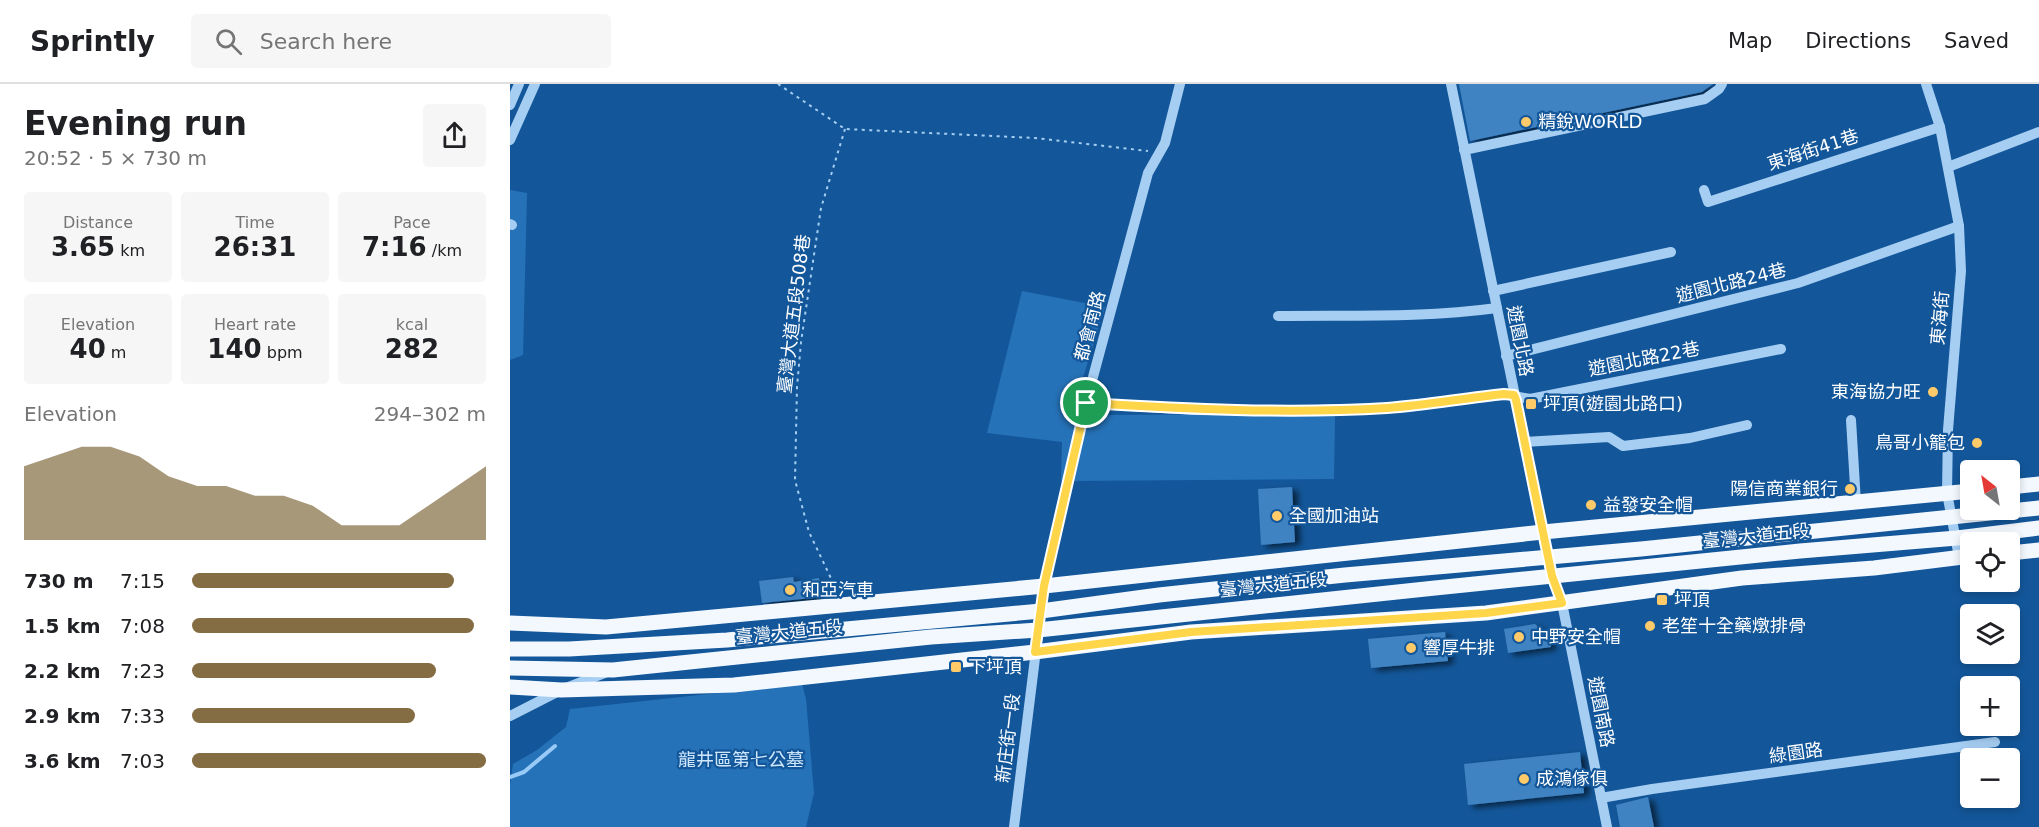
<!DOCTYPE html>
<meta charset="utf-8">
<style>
:root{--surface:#fff;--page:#f6f6f6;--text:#202124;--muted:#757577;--line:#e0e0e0;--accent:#846d43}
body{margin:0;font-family:"DejaVu Sans","Noto Sans TC",sans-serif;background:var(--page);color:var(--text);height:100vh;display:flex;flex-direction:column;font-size:22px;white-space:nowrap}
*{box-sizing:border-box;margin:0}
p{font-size:20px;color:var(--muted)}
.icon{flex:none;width:33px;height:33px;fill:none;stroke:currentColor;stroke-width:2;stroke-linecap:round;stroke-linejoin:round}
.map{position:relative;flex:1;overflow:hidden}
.panel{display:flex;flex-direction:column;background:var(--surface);width:510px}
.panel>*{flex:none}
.needle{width:39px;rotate:329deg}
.buttons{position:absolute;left:1450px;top:376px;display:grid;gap:12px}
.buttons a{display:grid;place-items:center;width:60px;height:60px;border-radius:6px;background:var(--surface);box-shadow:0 3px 9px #0003;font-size:30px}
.pin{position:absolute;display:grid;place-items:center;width:51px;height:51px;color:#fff;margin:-26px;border:3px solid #fff;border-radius:50%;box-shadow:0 2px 6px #0007}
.round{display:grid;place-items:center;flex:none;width:63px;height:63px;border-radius:6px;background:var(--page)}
.head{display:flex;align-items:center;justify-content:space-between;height:102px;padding:0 24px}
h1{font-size:33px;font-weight:600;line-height:45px}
.figures{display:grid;grid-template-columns:repeat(3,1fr);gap:9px;height:102px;padding:6px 24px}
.figures div{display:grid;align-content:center;border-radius:6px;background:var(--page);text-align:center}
.figures b{font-size:26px;font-weight:600}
.figures small{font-size:16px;font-weight:400}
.figures p{font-size:16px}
.chart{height:168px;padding:12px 24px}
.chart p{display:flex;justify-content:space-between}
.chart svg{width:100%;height:108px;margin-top:6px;fill:var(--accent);opacity:.7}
ul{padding:0 24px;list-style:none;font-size:20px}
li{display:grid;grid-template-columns:96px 72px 1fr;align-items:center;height:45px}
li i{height:15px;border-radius:8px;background:var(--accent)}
header{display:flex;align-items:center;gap:36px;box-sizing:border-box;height:84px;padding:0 30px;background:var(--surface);border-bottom:2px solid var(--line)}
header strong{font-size:28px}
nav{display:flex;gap:33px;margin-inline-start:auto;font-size:21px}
.search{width:420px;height:54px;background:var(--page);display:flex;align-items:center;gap:15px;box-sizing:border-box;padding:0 21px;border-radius:6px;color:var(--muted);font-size:22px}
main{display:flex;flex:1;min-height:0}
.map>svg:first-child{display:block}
</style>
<header>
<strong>Sprintly</strong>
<div class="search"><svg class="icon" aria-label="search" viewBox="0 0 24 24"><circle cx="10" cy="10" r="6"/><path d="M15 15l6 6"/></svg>Search here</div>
<nav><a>Map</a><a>Directions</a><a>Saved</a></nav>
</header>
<main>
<section class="panel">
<div class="head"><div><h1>Evening run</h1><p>20:52 · 5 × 730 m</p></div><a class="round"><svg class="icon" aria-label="share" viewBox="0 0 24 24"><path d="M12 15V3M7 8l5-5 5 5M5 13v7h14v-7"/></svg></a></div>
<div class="figures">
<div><p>Distance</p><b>3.65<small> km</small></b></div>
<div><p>Time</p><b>26:31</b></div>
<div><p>Pace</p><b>7:16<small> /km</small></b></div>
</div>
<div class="figures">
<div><p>Elevation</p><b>40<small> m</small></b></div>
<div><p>Heart rate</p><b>140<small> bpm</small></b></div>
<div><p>kcal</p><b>282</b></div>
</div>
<div class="chart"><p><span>Elevation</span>294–302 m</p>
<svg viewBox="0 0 160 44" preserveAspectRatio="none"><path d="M0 44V14L10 10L20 6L30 6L40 10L50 18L60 22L70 22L80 26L90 26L100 30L110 38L120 38L130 38L140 30L150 22L160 14V44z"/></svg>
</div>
<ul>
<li><b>730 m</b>7:15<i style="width:89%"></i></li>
<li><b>1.5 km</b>7:08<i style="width:96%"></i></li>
<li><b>2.2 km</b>7:23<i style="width:83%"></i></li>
<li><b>2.9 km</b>7:33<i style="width:76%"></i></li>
<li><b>3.6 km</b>7:03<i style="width:100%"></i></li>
</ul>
</section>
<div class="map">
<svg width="1529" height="743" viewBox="0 0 1529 743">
<defs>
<filter id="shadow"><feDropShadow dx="5.5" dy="3" stdDeviation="3" flood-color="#0009"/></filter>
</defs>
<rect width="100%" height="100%" fill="#13579a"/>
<g fill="#2672b8">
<polygon points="0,106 17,109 13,271 0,276"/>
<polygon points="512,207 595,223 566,316 586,331 825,330 824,395 551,397 552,358 477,349"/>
<polygon points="292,600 296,615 304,709 296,743 0,743 0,702 3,680 27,666 56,643 60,625"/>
</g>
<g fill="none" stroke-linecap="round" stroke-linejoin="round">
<polyline stroke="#98caf7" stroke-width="4" points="0,693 14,688 45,662"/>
</g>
<g fill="#4083c3" filter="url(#shadow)">
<polygon points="949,0 1203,0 1192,8 960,57"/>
<polygon points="782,403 785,458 751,461 748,405"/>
<polygon points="283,493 284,498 309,494 312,513 252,519 249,497"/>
<polygon points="1025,540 1040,553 1041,563 998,569 994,545"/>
<polygon points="935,548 938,577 861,584 858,555"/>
<polygon points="1070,668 1074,709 958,721 954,680"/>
<polygon points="1138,713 1144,743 1110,743 1106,721"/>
</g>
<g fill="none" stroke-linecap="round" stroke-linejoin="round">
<g stroke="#a6cef3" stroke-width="2" stroke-dasharray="3 4.5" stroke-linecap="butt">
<polyline points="268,0 335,45 525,54 638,67"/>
<polyline points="327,507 299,448 285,396 287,303 291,258 311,124 335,45"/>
</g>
<g stroke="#a6cef3" stroke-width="10">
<polyline points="941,0 1042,492 1052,519 1097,743"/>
<polyline points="1416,0 1430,43 1449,142 1451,187 1438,346 1437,409 1449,473"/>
<polyline points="0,21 9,0"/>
<polyline points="0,56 25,0"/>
<polyline points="954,66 1195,15 1209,5 1212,0"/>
<polyline points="1438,83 1529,48"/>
<polyline points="1194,106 1198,118 1430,43"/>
<polyline points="0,140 2,141"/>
<polyline points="983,207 1161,168"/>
<path d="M768 232C841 231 914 234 987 224"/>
<polyline points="996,272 1288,199 1449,142"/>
<polyline points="576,319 684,326 774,327 878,324 994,310 1020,315 1271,265"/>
<polyline points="1341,336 1346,419"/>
<polyline points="1014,358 1099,353 1113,362 1180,354 1237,341"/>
<polyline points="0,632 51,606 97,588"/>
<polyline points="1091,714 1142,705 1485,658"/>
<polyline points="504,743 534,502 576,319 638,89 655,59 670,0"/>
</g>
<g stroke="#f3f8ff" stroke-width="15">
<polyline points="1500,403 1529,400"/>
<polyline points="1500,469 1529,466"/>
<polyline points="0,539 96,543 534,502 1033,448 1461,407"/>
<polyline points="0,565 59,565 217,556 531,527 649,511 835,491 1131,465 1529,424"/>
<polyline points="0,584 103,586 421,553 528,546 925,504 1290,467 1447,454 1529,444"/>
<polyline points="0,603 51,606 224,601 525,568 681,548 976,529 1232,494 1364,484 1461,472"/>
</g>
</g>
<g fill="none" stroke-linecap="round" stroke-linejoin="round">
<g stroke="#fff" stroke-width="12">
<path id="route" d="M994 310 1004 311 1006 316 1042 492 1052 519 976 529 681 548 525 568 534 502 576 319C676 325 777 330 877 324 916 321 955 314 994 310Z"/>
</g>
<use href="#route" stroke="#ffd54a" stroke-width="8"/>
</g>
<g fill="#ffca69" stroke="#13579a" stroke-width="2">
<circle cx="1016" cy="38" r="6"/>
<circle cx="1423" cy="308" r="6"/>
<rect x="1015" y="314" width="12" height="12" rx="3"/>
<circle cx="1467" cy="359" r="6"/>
<circle cx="1340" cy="405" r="6"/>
<circle cx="1081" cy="421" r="6"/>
<circle cx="767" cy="432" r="6"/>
<circle cx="280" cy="506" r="6"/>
<rect x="1146" y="510" width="12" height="12" rx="3"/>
<circle cx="1140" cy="542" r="6"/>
<circle cx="1009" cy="553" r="6"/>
<circle cx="901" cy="564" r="6"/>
<rect x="440" y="577" width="12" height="12" rx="3"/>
<circle cx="1014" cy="695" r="6"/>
</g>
<g text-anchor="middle" stroke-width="4.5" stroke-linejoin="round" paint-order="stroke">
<g font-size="18" fill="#fff" stroke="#13579a" text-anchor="start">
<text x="1028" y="44">精銳WORLD</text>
<text x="1411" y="314" text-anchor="end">東海協力旺</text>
<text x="1033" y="326">坪頂(遊園北路口)</text>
<text x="1455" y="365" text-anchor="end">鳥哥小籠包</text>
<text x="1328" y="411" text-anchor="end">陽信商業銀行</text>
<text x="1093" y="427">益發安全帽</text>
<text x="779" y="438">全國加油站</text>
<text x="292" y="512">和亞汽車</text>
<text x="1164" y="522">坪頂</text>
<text x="1152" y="548">老笙十全藥燉排骨</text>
<text x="1021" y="559">中野安全帽</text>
<text x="913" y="570">響厚牛排</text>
<text x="458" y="589">下坪頂</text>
<text x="1026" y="701">成鴻傢俱</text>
</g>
<g font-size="18" fill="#fff" stroke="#13579a">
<text transform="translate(1303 66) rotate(-18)" y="6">東海街41巷</text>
<text transform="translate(1221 199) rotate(-14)" y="6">遊園北路24巷</text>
<text transform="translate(284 230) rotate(-83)" y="6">臺灣大道五段508巷</text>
<text transform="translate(1430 234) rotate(-85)" y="6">東海街</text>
<text transform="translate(580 242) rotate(-75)" y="6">都會南路</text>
<text transform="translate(1010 257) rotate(79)" y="6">遊園北路</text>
<text transform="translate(1134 275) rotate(-11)" y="6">遊園北路22巷</text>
<text transform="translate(1246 452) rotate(-6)" y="6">臺灣大道五段</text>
<text transform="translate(763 501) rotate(-6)" y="6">臺灣大道五段</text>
<text transform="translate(279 548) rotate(-6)" y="6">臺灣大道五段</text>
<text transform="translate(1091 628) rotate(79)" y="6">遊園南路</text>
<text transform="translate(498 654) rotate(-83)" y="6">新庄街一段</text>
<text transform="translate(1286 669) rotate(-8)" y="6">綠園路</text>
</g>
<g font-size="18" fill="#cfe7fd" stroke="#13579a">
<text x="231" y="682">龍井區第七公墓</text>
</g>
</g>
</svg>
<div class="buttons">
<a><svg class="needle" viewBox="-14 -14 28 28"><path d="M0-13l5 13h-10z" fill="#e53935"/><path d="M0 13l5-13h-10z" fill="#757577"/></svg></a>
<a><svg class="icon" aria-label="locate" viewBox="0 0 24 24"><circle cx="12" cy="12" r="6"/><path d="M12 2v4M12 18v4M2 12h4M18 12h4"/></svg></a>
<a><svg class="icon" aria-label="layers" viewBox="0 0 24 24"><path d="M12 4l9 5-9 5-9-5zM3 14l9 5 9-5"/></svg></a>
<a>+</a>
<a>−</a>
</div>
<div class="pin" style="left:576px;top:319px;background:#1e9e55"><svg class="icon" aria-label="arrive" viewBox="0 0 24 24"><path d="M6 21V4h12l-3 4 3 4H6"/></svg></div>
</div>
</main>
